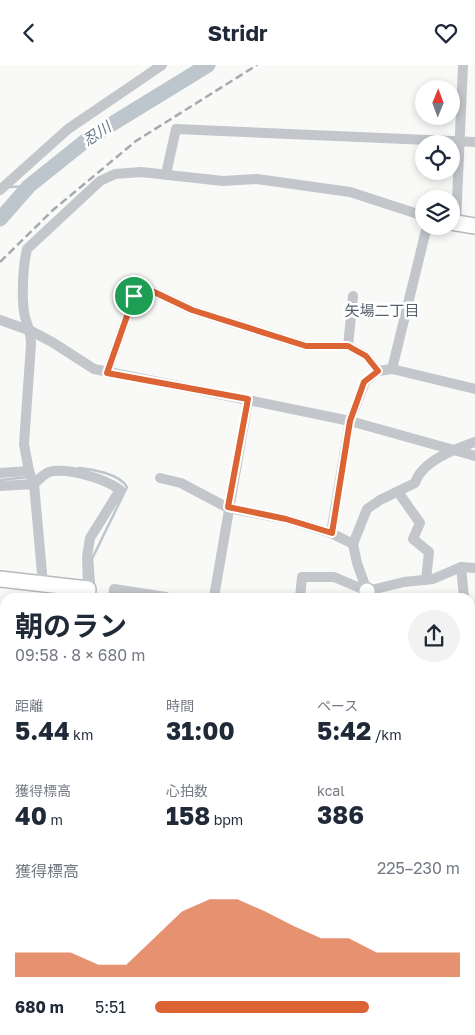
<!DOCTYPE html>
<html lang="ja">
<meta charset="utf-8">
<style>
:root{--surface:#fff;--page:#f2f2f3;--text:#1f2937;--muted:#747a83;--accent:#dc6333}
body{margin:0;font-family:"Golos Text","Noto Sans JP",sans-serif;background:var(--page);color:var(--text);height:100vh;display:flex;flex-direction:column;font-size:19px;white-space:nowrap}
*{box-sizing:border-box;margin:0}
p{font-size:16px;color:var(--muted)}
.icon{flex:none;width:28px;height:28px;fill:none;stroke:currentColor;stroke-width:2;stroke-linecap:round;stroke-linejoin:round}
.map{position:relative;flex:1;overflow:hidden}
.sheet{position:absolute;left:0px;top:528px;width:475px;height:442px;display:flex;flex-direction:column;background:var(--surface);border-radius:15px 15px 0 0;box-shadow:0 2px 8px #0003}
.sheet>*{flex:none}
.needle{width:32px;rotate:1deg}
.buttons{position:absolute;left:415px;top:15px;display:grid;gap:10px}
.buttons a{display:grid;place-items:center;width:45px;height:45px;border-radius:50%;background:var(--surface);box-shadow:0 2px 8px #0003;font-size:25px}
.pin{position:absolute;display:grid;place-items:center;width:42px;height:42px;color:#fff;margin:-21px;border:2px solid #fff;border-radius:50%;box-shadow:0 1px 5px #0007}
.round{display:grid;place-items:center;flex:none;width:52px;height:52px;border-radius:26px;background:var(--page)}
.overview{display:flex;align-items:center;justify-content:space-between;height:85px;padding:0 15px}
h1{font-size:28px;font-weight:700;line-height:38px}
.figures{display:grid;grid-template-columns:repeat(3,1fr);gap:8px;height:85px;padding:5px 15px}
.figures div{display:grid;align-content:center}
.figures b{font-size:25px;font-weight:700}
.figures small{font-size:14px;font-weight:400}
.figures p{font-size:14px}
.chart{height:140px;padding:10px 15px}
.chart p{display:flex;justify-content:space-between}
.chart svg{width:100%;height:90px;margin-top:5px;fill:var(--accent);opacity:.7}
ul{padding:0 15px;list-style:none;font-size:16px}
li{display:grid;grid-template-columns:80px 60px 1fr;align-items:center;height:38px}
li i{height:12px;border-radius:6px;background:var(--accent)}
header{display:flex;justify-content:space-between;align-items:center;height:65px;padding:0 15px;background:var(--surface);font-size:22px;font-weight:700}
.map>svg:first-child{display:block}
</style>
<header><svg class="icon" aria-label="back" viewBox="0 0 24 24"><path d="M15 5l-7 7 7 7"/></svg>Stridr<svg class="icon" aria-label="heart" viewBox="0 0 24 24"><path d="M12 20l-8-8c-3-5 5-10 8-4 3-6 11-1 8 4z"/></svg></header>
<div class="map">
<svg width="475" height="970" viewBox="0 0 475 970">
<rect width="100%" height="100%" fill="#f9f9f7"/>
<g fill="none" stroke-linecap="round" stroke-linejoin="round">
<g stroke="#bdc6cc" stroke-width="2.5">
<polyline points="9,122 29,121"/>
<path d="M78 403C92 404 120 409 127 422L92 494 94 521"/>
<polyline points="0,415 29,412"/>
</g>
<polyline stroke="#bdc6cc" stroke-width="15" points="0,154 29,121 89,73 208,0"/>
<g stroke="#b5babf" stroke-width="18">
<g id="secondary">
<polyline points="451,157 475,161"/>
<polyline points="0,514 88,524 87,532"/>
<polyline points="367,526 367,532"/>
<polyline points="0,656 5,686"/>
<polyline points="470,702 475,695"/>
<polyline points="458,965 460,970"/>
<polyline points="26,970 26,965"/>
<polyline points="36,970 43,965"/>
</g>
</g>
<g stroke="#c3c6ca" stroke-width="10">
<polyline points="166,109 176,64 475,77"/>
<polyline points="0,125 68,64 162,0"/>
<polyline points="456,158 463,0"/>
<polyline points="0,255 31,266 52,277 94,304 248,335"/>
<polyline points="348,281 353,231"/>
<polyline points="392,304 427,161"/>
<polyline points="107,308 134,231 139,225 150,225 192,245 306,281 348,281 366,291 378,306"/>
<polyline points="475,324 392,304 378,306 365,317 350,356 331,468 353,479 357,498 367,526 404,517 433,514 461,502 475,503"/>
<path d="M29 406 34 419C38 415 44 409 49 407 67 402 106 414 120 425L90 473 87 492 88 524"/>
<path d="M0 408 29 406 24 379 31 279C31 269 28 261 25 252 21 235 23 200 27 184L100 116 115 109 141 107 223 116 257 114 350 127 424 151"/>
<polyline points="160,413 181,418 228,443 286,454 331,468"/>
<polyline points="0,421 34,419 43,519"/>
<polyline points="398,427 420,458 413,474 429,487 426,515"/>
<path d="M353 479 367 444 380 435 415 418C422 396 455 384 475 377"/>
<polyline points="461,502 464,532"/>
<polyline points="113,532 114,524 166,532"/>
<polyline points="214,532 248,335 350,356 475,391"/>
<polyline points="300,532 302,512 334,512 367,526"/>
<polyline points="0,577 5,578"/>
<polyline points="470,596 475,648"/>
<polyline points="0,737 5,738"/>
<polyline points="470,790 475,802"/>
<polyline points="470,865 475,872"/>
<polyline points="0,886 5,887"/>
<polyline points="0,937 5,938"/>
<polyline points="128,965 128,970"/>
<polyline points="214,965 214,970"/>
<polyline points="232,965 232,970"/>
<polyline points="311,965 312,970"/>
<polyline points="410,970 422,965"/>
</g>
<use href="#secondary" stroke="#fff" stroke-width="15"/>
<polyline stroke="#a4aab0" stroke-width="2.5" stroke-dasharray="8 4" stroke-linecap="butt" points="0,197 53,145 136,76 257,0"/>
</g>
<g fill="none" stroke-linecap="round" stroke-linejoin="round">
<g stroke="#fff" stroke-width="10">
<polygon id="route" points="139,225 150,225 192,245 306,281 348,281 366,291 378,306 364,317 350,356 332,468 286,454 228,442 248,334 107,308 134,231"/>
</g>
<use href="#route" stroke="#dc6333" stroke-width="6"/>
</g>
<g text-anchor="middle" stroke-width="5" stroke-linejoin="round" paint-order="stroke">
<g font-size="15" font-style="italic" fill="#657882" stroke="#fff">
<text transform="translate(97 69) rotate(-34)" y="5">忍川</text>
</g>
<g font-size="15" fill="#57626c" stroke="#fff">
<text x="382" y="251">矢場二丁目</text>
</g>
</g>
</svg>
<div class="buttons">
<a><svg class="needle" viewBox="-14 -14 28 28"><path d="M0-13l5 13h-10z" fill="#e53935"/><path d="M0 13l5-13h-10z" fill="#747a83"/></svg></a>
<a><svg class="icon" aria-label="locate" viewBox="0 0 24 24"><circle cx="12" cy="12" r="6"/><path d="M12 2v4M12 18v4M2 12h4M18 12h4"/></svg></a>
<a><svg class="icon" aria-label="layers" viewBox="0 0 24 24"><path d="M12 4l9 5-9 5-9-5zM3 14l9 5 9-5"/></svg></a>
</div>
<div class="pin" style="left:134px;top:231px;background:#1e9e55"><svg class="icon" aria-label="arrive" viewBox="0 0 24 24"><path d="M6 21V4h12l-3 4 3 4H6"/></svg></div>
<section class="sheet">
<div class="overview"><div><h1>朝のラン</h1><p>09:58 · 8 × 680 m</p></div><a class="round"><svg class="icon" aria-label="share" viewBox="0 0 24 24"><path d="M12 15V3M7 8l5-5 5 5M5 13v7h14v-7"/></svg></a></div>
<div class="figures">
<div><p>距離</p><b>5.44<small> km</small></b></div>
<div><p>時間</p><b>31:00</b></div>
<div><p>ペース</p><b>5:42<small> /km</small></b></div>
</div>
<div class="figures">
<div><p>獲得標高</p><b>40<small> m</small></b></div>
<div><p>心拍数</p><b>158<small> bpm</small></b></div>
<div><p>kcal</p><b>386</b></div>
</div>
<div class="chart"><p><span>獲得標高</span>225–230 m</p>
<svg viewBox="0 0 160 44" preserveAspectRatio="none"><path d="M0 44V32L10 32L20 32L30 38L40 38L50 25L60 12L70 6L80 6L90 12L100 19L110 25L120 25L130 32L140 32L150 32L160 32V44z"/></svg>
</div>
<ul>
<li><b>680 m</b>5:51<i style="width:70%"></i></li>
</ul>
</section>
</div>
